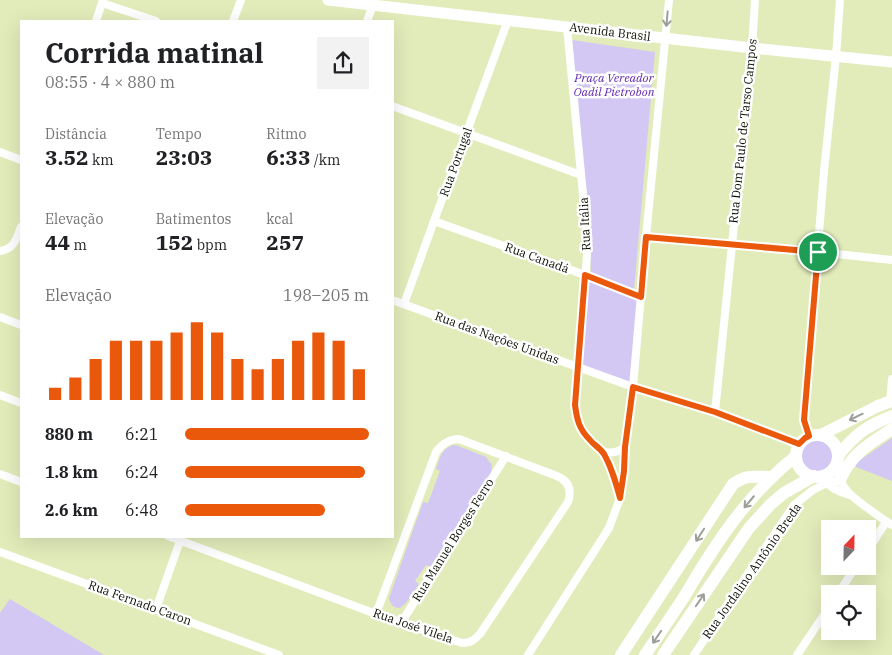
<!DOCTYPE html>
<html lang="pt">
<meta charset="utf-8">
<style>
:root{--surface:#fff;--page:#f2f2f2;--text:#202124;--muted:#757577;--accent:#ea580c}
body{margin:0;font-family:"IBM Plex Serif",serif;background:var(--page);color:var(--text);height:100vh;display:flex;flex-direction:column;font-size:19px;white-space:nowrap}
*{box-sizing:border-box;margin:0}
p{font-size:16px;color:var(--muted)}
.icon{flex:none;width:28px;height:28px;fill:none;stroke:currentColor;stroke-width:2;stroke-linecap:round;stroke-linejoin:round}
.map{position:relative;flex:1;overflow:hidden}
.drawer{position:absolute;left:20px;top:20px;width:374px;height:518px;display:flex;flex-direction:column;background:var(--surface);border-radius:0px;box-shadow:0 5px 20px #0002}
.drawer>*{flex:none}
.needle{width:32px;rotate:22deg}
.fabs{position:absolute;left:821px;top:520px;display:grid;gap:10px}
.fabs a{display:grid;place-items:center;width:55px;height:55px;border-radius:0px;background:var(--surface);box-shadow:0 5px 20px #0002;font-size:25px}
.pin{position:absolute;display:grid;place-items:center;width:42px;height:42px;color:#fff;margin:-21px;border:2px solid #fff;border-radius:50%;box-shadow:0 1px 5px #0007}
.round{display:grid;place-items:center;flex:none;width:52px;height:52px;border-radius:0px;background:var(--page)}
.overview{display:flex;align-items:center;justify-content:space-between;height:85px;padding:0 25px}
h1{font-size:28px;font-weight:700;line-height:38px}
.figures{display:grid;grid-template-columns:repeat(3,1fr);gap:8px;height:85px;padding:5px 25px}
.figures div{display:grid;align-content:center}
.figures b{font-size:21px;font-weight:700}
.figures small{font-size:14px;font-weight:400}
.figures p{font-size:14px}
.chart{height:140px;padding:10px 25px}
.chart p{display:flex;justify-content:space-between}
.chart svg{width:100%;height:90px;margin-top:5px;stroke:var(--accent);stroke-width:6}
ul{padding:0 25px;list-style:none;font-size:16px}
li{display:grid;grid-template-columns:80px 60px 1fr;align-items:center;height:38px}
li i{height:12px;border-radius:6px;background:var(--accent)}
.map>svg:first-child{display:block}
</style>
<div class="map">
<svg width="892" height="655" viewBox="0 0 892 655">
<rect width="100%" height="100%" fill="#e2ecba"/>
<g fill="#d3c8f3">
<polygon points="572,40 655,52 634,290 591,274 588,202 578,121"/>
<polygon points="588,279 638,299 631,383 581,365"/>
<polygon points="892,438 892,481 856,467 856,463"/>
<circle cx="817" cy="456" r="16"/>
<path d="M456 445 486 457 492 465 491 474 430 567 426 565 415 581 419 584 406 603 400 608C393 608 390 604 389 598L423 502 428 503 440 471 436 469C440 458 442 446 456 445Z"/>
<polygon points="10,599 104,655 0,655 0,613"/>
</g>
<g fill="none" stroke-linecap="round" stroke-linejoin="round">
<g stroke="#fff" stroke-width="8">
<polyline points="102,3 156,21"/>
<polyline points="96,21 103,0"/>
<polyline points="233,21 241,0"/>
<polyline points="367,21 373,5"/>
<path d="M567 27 586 226 587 255 575 405C577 420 579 429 590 440 594 445 600 449 604 454 611 467 615 481 619 495"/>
<polyline points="392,106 581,175"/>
<polyline points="0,152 21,160"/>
<polyline points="434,221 585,275 641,297"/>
<polyline points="646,237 818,252 892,260"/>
<path d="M0 251C14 249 16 240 21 227"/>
<polyline points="392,300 633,387 715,412 799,444"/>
<polyline points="404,304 434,221 508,20"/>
<polyline points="0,317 21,325"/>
<polyline points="0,395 21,403"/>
<polyline points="890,402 892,379"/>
<polyline points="715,412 752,48 755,0"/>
<polyline points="809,436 804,421 824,171 836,56 840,0"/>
<path d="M602 452C612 453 617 453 625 447"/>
<path d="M837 462C839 487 847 493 866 507 875 513 883 520 892 525"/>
<polyline points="0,474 21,482"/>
<path d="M823 476C828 488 838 491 850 495"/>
<path d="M168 536 376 614 462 643C471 643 474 640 480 634L568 502C572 490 569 481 557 476L459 439C449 439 442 444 436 452L376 614"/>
<polyline points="868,550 886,522"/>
<polyline points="0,552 279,655"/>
<polyline points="838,594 856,566"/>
<polyline points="156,609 181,538"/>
<polyline points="401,623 506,456"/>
<polyline points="528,655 609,528 620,498 624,471 625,447 633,387 646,237 669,0"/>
<polyline points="694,655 747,575 794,505 813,490 827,483 840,480"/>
<polyline points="797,655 830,606"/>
</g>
<polyline stroke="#fff" stroke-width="11" points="328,0 752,48 892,62"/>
<g stroke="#fff" stroke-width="12">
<polyline points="821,435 878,406 892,401"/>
<circle cx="817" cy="456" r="21"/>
<path d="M838 456C854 435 868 425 892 416"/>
<path d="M840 480C851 454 869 444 892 429"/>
<path d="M621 655 733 484C748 474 755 477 772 477"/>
<path d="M645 655C658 636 671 617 684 597 692 584 699 571 708 558 731 521 762 483 796 456"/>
<polyline points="663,655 749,528 771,504 784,493 814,476"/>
</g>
</g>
<defs><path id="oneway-shaft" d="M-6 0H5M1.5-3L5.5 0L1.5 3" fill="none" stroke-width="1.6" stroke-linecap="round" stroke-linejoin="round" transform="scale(1.25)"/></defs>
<g stroke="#9d9f99">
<use href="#oneway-shaft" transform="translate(667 19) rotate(95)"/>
<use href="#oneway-shaft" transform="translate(856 417) rotate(154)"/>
<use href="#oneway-shaft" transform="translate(749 502) rotate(130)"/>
<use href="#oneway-shaft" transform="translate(700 535) rotate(123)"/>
<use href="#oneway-shaft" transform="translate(700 600) rotate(-56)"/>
<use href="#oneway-shaft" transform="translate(657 637) rotate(124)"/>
</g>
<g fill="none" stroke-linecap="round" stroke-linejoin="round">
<g stroke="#fff" stroke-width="10">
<path id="route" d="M646 237 818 252 804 420 809 436 805 438 799 444 715 412 633 387 625 447 624 471 620 498C616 483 612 468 604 454 600 448 594 445 590 440 579 429 577 420 575 405L585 275 641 297Z"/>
</g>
<use href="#route" stroke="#ea580c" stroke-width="6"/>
</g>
<g text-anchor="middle" stroke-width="5" stroke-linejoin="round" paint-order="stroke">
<g font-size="12" fill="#0b0e01" stroke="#fff">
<text transform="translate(610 32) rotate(7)" y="4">Avenida Brasil</text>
<text transform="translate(743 131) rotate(-84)" y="4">Rua Dom Paulo de Tarso Campos</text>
<text transform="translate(456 162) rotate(-70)" y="4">Rua Portugal</text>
<text transform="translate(585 224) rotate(-93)" y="4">Rua Itália</text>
<text transform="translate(537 258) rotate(20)" y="4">Rua Canadá</text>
<text transform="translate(497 338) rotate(20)" y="4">Rua das Nações Unidas</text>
<text transform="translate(453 540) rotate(-58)" y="4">Rua Manuel Borges Ferro</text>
<text transform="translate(752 571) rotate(-55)" y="4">Rua Jordalino Antônio Breda</text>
<text transform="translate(140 603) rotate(20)" y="4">Rua Fernado Caron</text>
<text transform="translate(413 626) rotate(19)" y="4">Rua José Vilela</text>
</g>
<g font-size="12" font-style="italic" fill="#642ab2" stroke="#fff">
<text x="614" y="82">Praça Vereador<tspan x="614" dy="14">Oadil Pietrobon</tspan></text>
</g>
</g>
</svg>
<div class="fabs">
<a><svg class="needle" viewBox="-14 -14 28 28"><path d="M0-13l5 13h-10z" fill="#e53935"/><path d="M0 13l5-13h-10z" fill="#757577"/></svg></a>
<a><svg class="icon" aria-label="locate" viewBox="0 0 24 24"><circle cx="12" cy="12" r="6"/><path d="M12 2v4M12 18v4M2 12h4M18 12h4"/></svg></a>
</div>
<div class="pin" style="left:818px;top:252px;background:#1e9e55"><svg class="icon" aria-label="arrive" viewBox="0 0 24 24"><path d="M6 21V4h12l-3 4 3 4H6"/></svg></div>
<section class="drawer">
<div class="overview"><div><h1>Corrida matinal</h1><p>08:55 · 4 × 880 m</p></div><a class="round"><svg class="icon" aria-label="share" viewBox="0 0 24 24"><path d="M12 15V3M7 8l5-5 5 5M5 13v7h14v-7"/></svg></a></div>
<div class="figures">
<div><p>Distância</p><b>3.52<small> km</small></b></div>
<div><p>Tempo</p><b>23:03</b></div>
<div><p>Ritmo</p><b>6:33<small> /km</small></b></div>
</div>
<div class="figures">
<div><p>Elevação</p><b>44<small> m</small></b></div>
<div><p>Batimentos</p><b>152<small> bpm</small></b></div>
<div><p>kcal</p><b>257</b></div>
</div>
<div class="chart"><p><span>Elevação</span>198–205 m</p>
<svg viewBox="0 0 160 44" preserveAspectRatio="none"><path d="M5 44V38M15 44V33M25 44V24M35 44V15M45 44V15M55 44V15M65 44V11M75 44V6M85 44V11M95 44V24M105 44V29M115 44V24M125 44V15M135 44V11M145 44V15M155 44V29"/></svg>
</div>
<ul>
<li><b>880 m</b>6:21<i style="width:100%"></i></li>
<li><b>1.8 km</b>6:24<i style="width:98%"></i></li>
<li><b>2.6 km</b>6:48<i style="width:76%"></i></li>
</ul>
</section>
</div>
